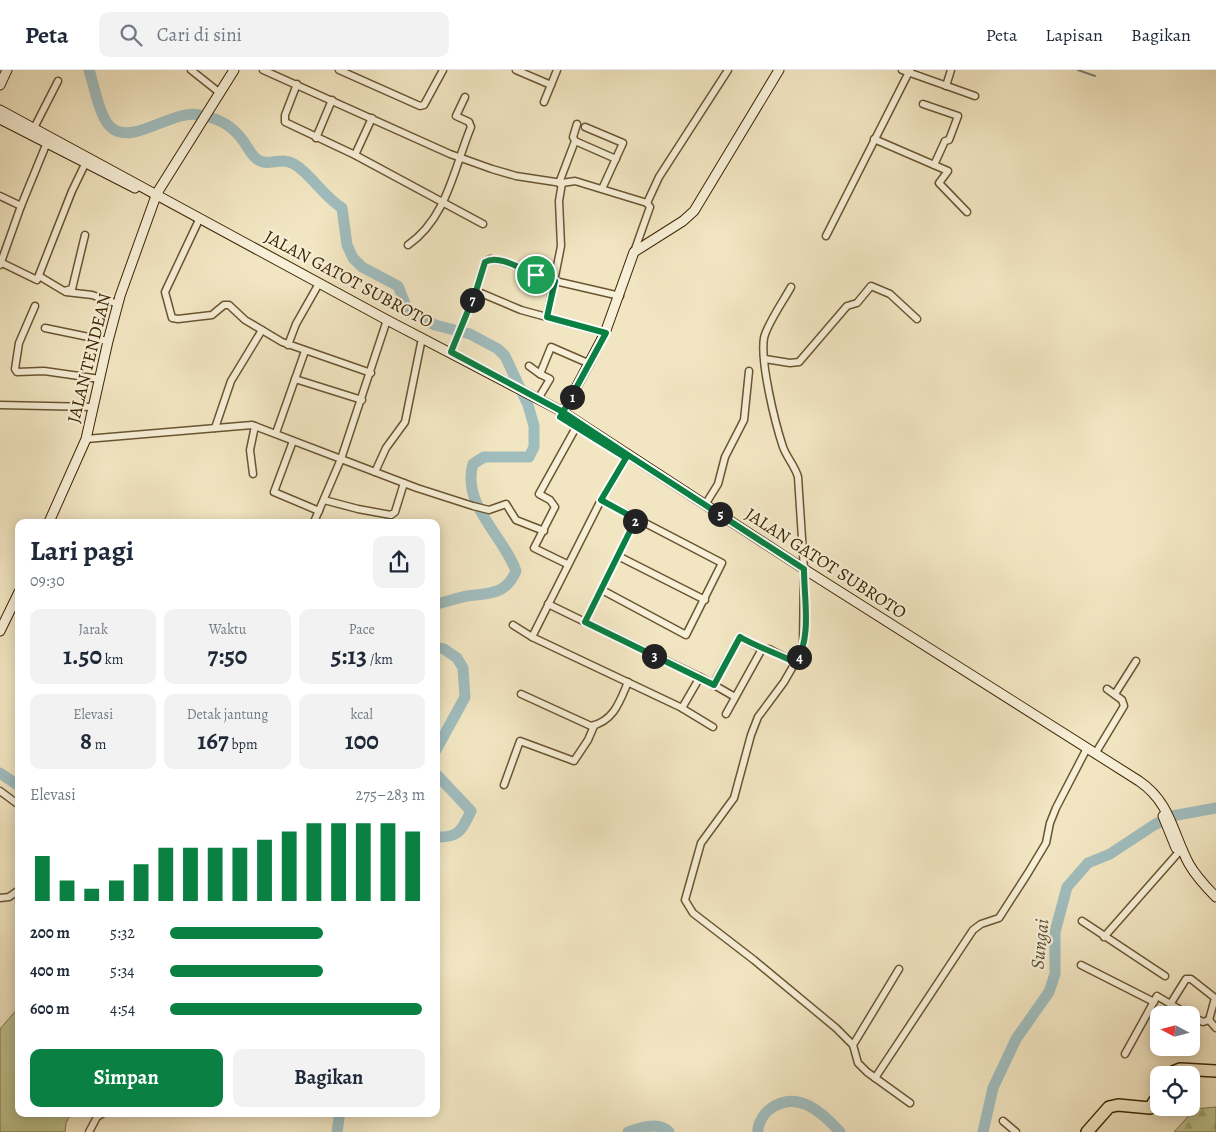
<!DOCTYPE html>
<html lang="id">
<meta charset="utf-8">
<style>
:root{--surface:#fff;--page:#f2f2f3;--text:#1f2937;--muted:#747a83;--line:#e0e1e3;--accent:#0b8043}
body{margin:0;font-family:Alegreya,serif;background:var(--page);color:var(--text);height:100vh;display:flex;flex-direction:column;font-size:19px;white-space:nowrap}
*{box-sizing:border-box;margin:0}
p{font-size:16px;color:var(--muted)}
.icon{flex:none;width:28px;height:28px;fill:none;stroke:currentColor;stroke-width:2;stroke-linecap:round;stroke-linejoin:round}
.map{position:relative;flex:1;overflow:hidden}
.side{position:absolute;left:15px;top:449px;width:425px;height:598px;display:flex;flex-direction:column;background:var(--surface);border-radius:10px;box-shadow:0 2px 12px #0003}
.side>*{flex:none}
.needle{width:32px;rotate:277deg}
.tools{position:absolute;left:1150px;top:936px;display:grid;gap:10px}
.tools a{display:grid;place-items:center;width:50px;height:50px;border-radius:10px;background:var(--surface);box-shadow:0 2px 12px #0003;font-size:25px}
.pin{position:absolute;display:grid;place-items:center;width:42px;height:42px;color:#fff;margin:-21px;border:2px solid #fff;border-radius:50%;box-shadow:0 1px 5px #0007}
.km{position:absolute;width:25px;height:25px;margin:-12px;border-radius:50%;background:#222;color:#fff;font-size:14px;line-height:25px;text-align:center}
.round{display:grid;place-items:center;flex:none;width:52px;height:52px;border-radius:10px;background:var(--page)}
.head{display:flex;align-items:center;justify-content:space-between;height:85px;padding:0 15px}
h1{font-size:28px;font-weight:700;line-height:38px}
.figures{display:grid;grid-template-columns:repeat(3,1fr);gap:8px;height:85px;padding:5px 15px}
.figures div{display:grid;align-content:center;border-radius:10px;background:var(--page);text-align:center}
.figures b{font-size:25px;font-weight:700}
.figures small{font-size:14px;font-weight:400}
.figures p{font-size:14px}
.chart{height:140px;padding:10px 15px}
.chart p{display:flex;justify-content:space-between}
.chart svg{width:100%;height:90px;margin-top:5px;stroke:var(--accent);stroke-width:6}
.button{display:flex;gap:10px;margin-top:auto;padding:10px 15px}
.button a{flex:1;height:58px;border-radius:10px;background:var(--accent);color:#fff;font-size:20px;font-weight:700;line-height:58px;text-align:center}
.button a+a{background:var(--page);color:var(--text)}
ul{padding:0 15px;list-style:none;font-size:16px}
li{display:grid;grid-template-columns:80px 60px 1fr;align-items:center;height:38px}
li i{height:12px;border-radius:6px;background:var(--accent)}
header{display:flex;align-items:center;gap:30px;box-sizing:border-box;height:70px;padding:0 25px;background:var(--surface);border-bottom:1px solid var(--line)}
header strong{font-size:24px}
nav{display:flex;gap:28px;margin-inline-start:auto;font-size:18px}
.search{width:350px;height:45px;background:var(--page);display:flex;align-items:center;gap:12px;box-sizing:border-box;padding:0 18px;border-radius:10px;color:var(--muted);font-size:19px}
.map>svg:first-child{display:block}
</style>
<header>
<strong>Peta</strong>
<div class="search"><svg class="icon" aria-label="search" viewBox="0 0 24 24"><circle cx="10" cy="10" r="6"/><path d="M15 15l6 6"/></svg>Cari di sini</div>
<nav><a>Peta</a><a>Lapisan</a><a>Bagikan</a></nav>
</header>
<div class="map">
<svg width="1216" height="1062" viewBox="0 0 1216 1062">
<defs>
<pattern id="forest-firs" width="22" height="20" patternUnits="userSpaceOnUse" patternTransform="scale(1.25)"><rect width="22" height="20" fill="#bfc490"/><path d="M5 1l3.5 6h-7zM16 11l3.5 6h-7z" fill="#a5a87a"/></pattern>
</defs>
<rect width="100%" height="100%" fill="#f2e6c2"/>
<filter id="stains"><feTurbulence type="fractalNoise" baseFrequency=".004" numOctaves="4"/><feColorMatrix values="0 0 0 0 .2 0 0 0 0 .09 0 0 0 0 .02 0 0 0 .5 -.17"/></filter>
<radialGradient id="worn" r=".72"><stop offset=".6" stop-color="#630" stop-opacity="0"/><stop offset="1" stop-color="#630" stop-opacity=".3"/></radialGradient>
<polygon fill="#bfc490" stroke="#7e7448" points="19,937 19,1042 71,1043 66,1053 65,1062 0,1062 0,959"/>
<polygon fill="url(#forest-firs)" stroke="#7e7448" points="1216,1037 1216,1062 1174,1062 1195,1039"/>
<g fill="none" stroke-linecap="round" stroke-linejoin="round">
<polyline stroke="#788072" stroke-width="2" points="1078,0 1095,6"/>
<g stroke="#a0bdbe" stroke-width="11">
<path d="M89 0C94 15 100 51 113 59 135 74 173 39 200 45 220 49 232 55 244 72 248 78 252 86 258 90 269 97 280 86 294 94 311 104 323 126 342 138L347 175 353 188 362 197 398 216 408 241 435 255 470 264 498 279 505 286 528 335 534 356V377L529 387H484L473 394C461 435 504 466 516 501 506 525 489 523 467 526 457 528 446 532 436 534"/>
<polyline points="436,577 444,579 457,588 463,598 465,627 436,680"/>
<polyline points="0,703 19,716"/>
<path d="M436 704 471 741C462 760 459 768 436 767"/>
<polyline points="337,1062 340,1042"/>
<path d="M628 1062C640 1058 659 1051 669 1062"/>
<path d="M758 1062C757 1055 764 1043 770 1039 797 1019 822 1042 840 1062"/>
<polyline points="983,1062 993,1018 1016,969 1049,922 1055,904 1055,862 1067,817 1088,793 1110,784 1154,755 1172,746 1216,738"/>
</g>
<g stroke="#6a5531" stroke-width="9">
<g id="street">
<polyline points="191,0 220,23"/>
<polyline points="263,0 450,84 492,99 516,106 562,113 575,111 647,133 650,137 634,182"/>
<polyline points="339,0 420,36 424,35 443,0"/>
<polyline points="516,0 551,15"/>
<polyline points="902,0 975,26"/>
<polyline points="297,14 285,45 285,52 355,85 483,154"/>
<polyline points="946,16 951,0"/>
<polyline points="544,32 557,0"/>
<polyline points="923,34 958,46 949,70 945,71 934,95"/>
<polyline points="585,57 623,73 602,119"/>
<polyline points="34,58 58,11"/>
<polyline points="316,68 332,30"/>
<polyline points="874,69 948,101 939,113 967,142"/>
<polyline points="575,71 616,89"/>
<polyline points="355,85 372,48"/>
<polyline points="559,113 575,71 573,67 577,54"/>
<polyline points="0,126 21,136"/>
<polyline points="647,133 659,107 728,0"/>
<polyline points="198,152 165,222 172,248 178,249 212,245 224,235 229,235 245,250 282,272 371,303"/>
<polyline points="826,166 910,0"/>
<path d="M408 175C447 148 454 98 471 57L469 52 456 46 465 27"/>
<polyline points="0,192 37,210 72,121 87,90"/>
<polyline points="0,195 21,136 48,70"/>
<polyline points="39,206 64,221 72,219 85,165"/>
<path d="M791 217C784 230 767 254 764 268 760 292 775 353 783 377 787 388 795 396 798 407L804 499 803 579 784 612 758 647 751 665 734 728 701 773 685 830 693 843 754 890 836 958 853 975 858 993 867 1002 910 1033"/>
<polyline points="476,221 521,240 605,263"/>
<polyline points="66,222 92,225 118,234"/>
<polyline points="35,236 19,273 15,299 17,302 44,301 100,309"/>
<polyline points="547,247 561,176 559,131 562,113"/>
<polyline points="45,258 108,271"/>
<polyline points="288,275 296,254 317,217"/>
<polyline points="451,282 476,221 485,192 490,189 502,191 555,211 620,226"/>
<polyline points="765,289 790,293 799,292 847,236 857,233 871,216 890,224 917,249"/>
<polyline points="529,296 540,304"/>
<polyline points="295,309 362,330"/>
<polyline points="538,329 550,309 540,304 551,277 590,294"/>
<polyline points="0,335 94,337"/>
<polyline points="215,358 231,311 262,260"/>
<polyline points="276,363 305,281"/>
<polyline points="86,369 252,355 341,389 387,250"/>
<polyline points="293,371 274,422 319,441"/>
<polyline points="628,385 601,430 532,567 680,637 713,657"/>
<polyline points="375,402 386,378 405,352 421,273"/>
<polyline points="253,404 250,380 255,356"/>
<polyline points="324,430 358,439 391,445 395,442 404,413"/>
<polyline points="601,430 722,493 686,565 602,520"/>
<polyline points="705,435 718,414 725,387 744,350 749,301"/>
<polyline points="314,452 341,389 417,418 473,436 489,440 506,434 516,450 544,461"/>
<polyline points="618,486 705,530"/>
<polyline points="567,494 534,478 555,437 550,430 539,424 579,352"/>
<polyline points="548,534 585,552 636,449"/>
<polyline points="585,552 700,607 735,627"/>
<polyline points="513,555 532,567"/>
<polyline points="762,579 769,579 796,593"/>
<polyline points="713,615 740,567 762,579 726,644"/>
<path d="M521 624 591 656C614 651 620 631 628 612"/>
<polyline points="1115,624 1136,591"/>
<polyline points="682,638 700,607"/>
<polyline points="1095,684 1124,636 1122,630 1107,619"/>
<polyline points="504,715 520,671 574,691 588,670 594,656"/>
<polyline points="0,721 19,735"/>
<polyline points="0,828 9,827 19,820"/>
<polyline points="1082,851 1165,906"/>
<polyline points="1104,867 1178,783"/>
<polyline points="1081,895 1154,932"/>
<polyline points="1171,933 1186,909 1191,909 1215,928 1209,950"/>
<polyline points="1191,946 1203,952 1209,950 1216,958"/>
<polyline points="853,975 899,899"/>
<polyline points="1125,984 1157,926 1189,945"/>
<polyline points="875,1008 973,860 981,854 999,848 1028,803 1046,773 1050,753 1056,738 1085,682"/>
<polyline points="1003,1051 1016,1062"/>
<polyline points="89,1062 97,1047 105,1042"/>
</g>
</g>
<g stroke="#3c2501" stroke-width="11">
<g id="secondary">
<polyline points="0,15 7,0"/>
<path d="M0 40 387 250 563 342 804 499 1139 711C1171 733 1172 762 1189 794 1196 806 1206 817 1216 827"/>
<polyline points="0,49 135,118"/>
<polyline points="561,346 605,263 634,182 683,151 694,141 779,0"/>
<polyline points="49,452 86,369 108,271 120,226 157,123 234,0"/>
<polyline points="0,561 19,522"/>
<polyline points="1163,746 1176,778"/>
</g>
</g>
<g stroke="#3c2501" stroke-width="14">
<g id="highway">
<polyline points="1166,1005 1180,999 1216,1001"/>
<polyline points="1087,1062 1109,1037 1118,1035 1150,1038 1159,1024"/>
</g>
</g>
<use href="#street" stroke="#f7efd7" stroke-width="6"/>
<use href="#secondary" stroke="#f7efd7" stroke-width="9"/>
<use href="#highway" stroke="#f2e6c2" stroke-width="11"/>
</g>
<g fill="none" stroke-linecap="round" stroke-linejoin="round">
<g stroke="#fff" stroke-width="10">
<path id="route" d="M536 205 555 211 547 247 606 263 563 342 628 385 626 388 601 430 636 449 585 552 714 615 740 567C759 578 777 583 796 593 812 567 804 529 804 499L628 385 626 388 560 347 563 342 451 282 476 221 485 192C499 184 523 200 536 205"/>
</g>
<use href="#route" stroke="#0b8043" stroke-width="6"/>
</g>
<g text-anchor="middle" stroke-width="4.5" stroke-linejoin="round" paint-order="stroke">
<g font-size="18" fill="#3c2501" stroke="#f7efd7">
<text transform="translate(349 209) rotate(28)" y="6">JALAN GATOT SUBROTO</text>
<text transform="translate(89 288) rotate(-76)" y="6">JALAN TENDEAN</text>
<text transform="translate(826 493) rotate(33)" y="6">JALAN GATOT SUBROTO</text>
</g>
<g font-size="19" font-style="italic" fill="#5a533a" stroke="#f7efd7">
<text transform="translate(1039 874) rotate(-84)" y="7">Sungai</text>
</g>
</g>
<rect width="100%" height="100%" filter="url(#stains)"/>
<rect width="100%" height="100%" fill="url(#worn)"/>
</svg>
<div class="tools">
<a><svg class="needle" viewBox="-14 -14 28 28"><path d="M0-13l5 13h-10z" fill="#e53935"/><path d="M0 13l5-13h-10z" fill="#747a83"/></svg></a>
<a><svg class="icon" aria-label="locate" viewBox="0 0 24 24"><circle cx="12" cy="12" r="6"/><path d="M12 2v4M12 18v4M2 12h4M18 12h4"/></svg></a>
</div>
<div class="pin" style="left:536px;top:205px;background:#1e9e55"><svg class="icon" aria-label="arrive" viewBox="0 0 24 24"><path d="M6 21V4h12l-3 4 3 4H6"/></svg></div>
<b class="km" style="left:572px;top:327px">1</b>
<b class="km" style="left:635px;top:451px">2</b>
<b class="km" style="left:654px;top:586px">3</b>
<b class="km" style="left:799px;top:587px">4</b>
<b class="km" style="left:720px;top:444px">5</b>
<b class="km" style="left:472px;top:230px">7</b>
<section class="side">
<div class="head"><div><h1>Lari pagi</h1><p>09:30</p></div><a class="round"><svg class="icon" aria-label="share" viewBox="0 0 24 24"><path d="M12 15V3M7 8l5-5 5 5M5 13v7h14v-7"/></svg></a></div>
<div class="figures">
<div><p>Jarak</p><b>1.50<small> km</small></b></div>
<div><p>Waktu</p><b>7:50</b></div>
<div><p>Pace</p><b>5:13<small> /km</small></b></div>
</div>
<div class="figures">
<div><p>Elevasi</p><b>8<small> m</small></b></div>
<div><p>Detak jantung</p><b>167<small> bpm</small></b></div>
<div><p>kcal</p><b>100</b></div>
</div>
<div class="chart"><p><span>Elevasi</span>275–283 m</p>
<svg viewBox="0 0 160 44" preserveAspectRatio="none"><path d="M5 44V22M15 44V34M25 44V38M35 44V34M45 44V26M55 44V18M65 44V18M75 44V18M85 44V18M95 44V14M105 44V10M115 44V6M125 44V6M135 44V6M145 44V6M155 44V10"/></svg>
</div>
<ul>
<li><b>200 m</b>5:32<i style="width:60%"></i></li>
<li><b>400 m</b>5:34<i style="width:60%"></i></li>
<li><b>600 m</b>4:54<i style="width:99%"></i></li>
</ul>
<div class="button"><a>Simpan</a><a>Bagikan</a></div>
</section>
</div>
